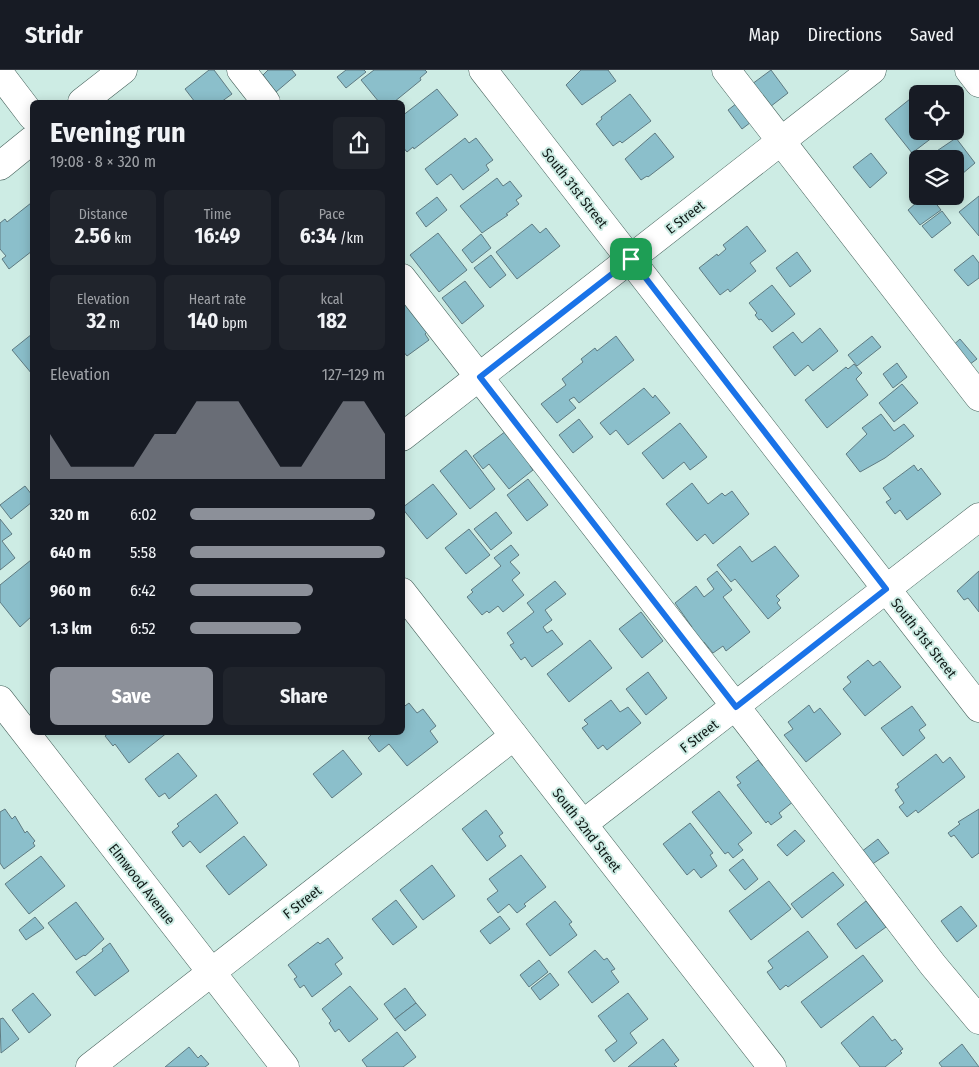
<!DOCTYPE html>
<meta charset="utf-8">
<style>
:root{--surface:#171b24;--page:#20242c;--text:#f1f3f6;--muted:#9ea1a6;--line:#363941;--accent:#8c9099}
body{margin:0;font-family:"Fira Sans Condensed",sans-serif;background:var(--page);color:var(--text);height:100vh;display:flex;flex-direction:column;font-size:19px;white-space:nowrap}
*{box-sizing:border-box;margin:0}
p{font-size:16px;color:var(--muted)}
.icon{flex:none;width:28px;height:28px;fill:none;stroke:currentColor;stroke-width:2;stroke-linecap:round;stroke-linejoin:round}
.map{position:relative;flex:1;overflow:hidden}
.details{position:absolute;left:30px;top:30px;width:375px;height:635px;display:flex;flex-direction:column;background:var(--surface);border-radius:8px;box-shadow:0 2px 12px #0003}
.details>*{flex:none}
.tools{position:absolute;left:909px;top:15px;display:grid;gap:10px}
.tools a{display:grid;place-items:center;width:55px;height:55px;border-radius:8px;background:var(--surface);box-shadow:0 2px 12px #0003;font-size:25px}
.pin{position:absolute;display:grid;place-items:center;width:42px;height:42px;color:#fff;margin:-21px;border-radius:10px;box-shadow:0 2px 8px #0006}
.round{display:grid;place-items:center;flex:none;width:52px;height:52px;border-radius:8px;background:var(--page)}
.summary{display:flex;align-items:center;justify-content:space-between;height:85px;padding:0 20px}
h1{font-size:28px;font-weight:700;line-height:38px}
.figures{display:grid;grid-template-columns:repeat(3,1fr);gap:8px;height:85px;padding:5px 20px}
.figures div{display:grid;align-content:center;border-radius:8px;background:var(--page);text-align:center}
.figures b{font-size:21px;font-weight:700}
.figures small{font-size:14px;font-weight:400}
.figures p{font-size:14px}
.chart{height:140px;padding:10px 20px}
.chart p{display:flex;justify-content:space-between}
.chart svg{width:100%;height:90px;margin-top:5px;fill:var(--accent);opacity:.7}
.action{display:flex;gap:10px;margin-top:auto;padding:10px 20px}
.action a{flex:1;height:58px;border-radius:8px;background:var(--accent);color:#fff;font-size:20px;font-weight:700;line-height:58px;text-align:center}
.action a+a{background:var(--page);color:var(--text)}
ul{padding:0 20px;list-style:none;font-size:16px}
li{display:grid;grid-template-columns:80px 60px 1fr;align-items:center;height:38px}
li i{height:12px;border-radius:6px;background:var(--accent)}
header{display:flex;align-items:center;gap:30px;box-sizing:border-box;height:70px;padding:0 25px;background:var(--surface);border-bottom:1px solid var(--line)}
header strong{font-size:24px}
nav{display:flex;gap:28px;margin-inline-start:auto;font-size:18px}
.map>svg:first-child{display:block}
</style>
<header>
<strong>Stridr</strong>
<nav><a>Map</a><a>Directions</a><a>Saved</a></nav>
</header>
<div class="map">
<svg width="979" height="997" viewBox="0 0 979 997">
<rect width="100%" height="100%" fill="#cdece4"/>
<g fill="#8bbfcb" stroke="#5f7b82">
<polygon points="209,0 214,0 232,24 221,32 195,32 185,19"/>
<polygon points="268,0 292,0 296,5 276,22 263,5"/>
<polygon points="346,0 364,0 366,2 346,18 337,7"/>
<polygon points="374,0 425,0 427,2 420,8 421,10 394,32 379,32 361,10"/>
<polygon points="581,0 608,0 616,11 582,35 566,15"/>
<polygon points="771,0 788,23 766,40 748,17"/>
<polygon points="437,19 458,45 414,79 413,77 407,82 402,76 402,71 405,69 402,66 402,46"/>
<polygon points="630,24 651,51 622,73 620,71 613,76 596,54 602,49 601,47"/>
<polygon points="910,29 918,35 918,61 935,61 937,64 912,83 885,49"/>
<polygon points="741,30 755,49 742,59 728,40"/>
<polygon points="655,63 674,87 648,107 647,106 641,110 625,89"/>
<polygon points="465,68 469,73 476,68 493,90 486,95 489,100 463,120 451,104 437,115 425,99"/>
<polygon points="956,68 975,93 955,110 955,89 925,89"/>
<polygon points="871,83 887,103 870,118 853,97"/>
<polygon points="497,108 503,116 510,111 522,126 516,130 519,134 506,144 508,145 482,163 460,136"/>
<polygon points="924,126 930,126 941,140 920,155 908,140"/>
<polygon points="979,126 979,166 959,142"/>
<polygon points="437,127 447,140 426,157 416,143"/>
<polygon points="31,133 32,181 9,199 2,189 6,186 0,179 0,153 5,149 7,152"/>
<polygon points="942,141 951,153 932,168 922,156"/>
<polygon points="532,154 540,163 546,158 560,176 517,209 496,182"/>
<polygon points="747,156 766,181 750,193 756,201 730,222 728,219 720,225 699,198 717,184 718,186 726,179 723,175"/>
<polygon points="438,163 467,200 439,222 410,185"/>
<polygon points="481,164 491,178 472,193 462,180"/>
<polygon points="797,182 811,201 790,217 776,198"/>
<polygon points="491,185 506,205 490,218 474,198"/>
<polygon points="973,185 979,193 979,208 968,216 954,200"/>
<polygon points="465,211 484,236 462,254 442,228"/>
<polygon points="772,215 795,244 772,262 761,249 759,250 755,245 757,243 749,233"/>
<polygon points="402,228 427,262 425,264 429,270 407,286 402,280"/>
<polygon points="820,258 838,281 813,301 808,295 795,306 773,277 793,262 802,273"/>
<polygon points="32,264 32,304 12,280"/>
<polygon points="616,266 634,290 579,333 574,327 569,330 576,338 557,353 541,334 566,315 562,309 583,292 581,289 595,278 597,281"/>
<polygon points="872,266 881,277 857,296 848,285"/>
<polygon points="960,269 977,289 966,297 950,278"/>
<polygon points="897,293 907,307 893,318 883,304"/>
<polygon points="854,294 862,303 856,309 868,325 827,358 805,330 846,297 848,299"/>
<polygon points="902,314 918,333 894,352 879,333"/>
<polygon points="644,318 653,328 655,325 670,343 628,375 616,360 610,365 600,353"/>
<polygon points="881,344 894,361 904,354 914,366 885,388 860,402 846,384 867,364 862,358"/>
<polygon points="579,349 593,367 573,383 559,365"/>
<polygon points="680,353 707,387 690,400 684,392 663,409 642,383"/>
<polygon points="506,361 532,394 530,396 533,400 509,419 489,394 483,399 473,386"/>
<polygon points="466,380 495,419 470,439 440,401"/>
<polygon points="914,395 918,401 921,398 941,424 907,450 900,440 895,444 886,432 891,429 883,418"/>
<polygon points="528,409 548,435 527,451 507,425"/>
<polygon points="692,413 708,434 722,423 725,426 732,421 749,444 713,474 705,464 697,471 666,434"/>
<polygon points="433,414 457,444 427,469 402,438"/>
<polygon points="25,416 32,425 32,432 11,449 0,435"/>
<polygon points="496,442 512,463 491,480 474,459"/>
<polygon points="0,449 12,464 2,471 15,488 0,500"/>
<polygon points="469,459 490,485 466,504 445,478"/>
<polygon points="511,475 519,485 510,492 520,503 512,510 524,525 503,542 498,536 489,543 487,541 482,545 467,527 473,522 471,520 501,496 494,488"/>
<polygon points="740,476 752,492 775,476 799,506 776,526 780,530 777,533 781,538 768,549 735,509 731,512 717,495"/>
<polygon points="31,490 32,546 20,557 0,532 0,515"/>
<polygon points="717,501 732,520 723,527 750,562 726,581 723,576 713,583 704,572 700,575 688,560 692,557 675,533 696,516 704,527 714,519 707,509"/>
<polygon points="979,501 979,542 968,528 964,530 957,521"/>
<polygon points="555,511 566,524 545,540 552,550 543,557 547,563 552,560 563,574 532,597 525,587 521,590 510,575 514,573 507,563 534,542 527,533"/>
<polygon points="641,542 663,571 642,588 619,559"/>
<polygon points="590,570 612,598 569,632 547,604"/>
<polygon points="868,590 873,596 880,591 901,617 865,646 843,619 851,612 847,607"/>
<polygon points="648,602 667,628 646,645 626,619"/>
<polygon points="611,630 620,642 628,637 641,653 607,680 603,675 598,679 582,658 588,654 584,650"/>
<polygon points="409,633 417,643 423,639 436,656 430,661 438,672 407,696 389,674 379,682 368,668 374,662 402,662 402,638"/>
<polygon points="809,635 814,643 820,638 841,664 806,692 784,665 793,659 788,652"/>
<polygon points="912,636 926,655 919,660 925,668 903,686 881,658"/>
<polygon points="110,662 168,662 129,693 115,674 113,676 105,666"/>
<polygon points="343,680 362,704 332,728 313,704"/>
<polygon points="178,683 197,706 169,729 165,723 159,727 145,709"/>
<polygon points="936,684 943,693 950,687 965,707 918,743 916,740 907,747 899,737 904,733 895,720 899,717 897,714"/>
<polygon points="758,690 763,696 765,694 794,731 779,743 782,747 771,755 768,751 766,753 737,715 741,713 736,707"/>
<polygon points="719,721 752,763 738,774 743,780 733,788 728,782 725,784 692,742"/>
<polygon points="216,724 238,753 200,783 190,771 183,777 172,762 179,756 177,754"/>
<polygon points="5,739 12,749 15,746 25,763 27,761 35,771 33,773 35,776 4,799 0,793 0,742"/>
<polygon points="979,739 979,783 972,788 954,765 951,767 948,763 960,754 958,752"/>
<polygon points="486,740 503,763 499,766 506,776 487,791 462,759"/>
<polygon points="690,753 713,783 710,785 717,796 701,808 694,799 687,805 663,774"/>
<polygon points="795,760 805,771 787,786 777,775"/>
<polygon points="244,766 267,795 229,825 206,796"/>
<polygon points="878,769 889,783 871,795 861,782"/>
<polygon points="521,785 546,817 524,834 526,836 517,843 509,834 498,843 487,829 498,821 489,809"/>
<polygon points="41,786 65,816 29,844 5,814"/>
<polygon points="743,789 758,809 745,820 729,800"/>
<polygon points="432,795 455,826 423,850 400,820"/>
<polygon points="833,802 844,815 802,848 791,834"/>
<polygon points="769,811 791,839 751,870 729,841"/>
<polygon points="396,830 417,857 393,875 372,849"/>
<polygon points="555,831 572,852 569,854 577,865 550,886 526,854"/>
<polygon points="866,831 886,857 856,879 837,854"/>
<polygon points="76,832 104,869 85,886 84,885 76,890 48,853"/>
<polygon points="961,836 977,856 957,872 941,851"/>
<polygon points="500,846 510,859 490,874 480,861"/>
<polygon points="35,847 44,858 26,870 19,860"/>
<polygon points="808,861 828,887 788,917 786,915 780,920 767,902 773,898 768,891"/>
<polygon points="328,868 343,888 335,894 342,904 312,927 304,915 300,918 294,909 297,907 288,895 318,872 320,874"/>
<polygon points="110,873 129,901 95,926 76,902 103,881 102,879"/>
<polygon points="595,880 604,890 607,888 615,899 611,901 619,912 592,933 568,902"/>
<polygon points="863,885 883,911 821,958 801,932"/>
<polygon points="539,890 548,902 529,917 520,905"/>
<polygon points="550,903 559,915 540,930 531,918"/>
<polygon points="350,916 378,949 349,972 339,959 335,962 329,953 331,951 322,939"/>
<polygon points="405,918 416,933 395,949 384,934"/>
<polygon points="33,923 51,945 29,963 12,940"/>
<polygon points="628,923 648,949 630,963 637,973 614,992 605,980 617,971 598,946"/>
<polygon points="416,933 426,945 405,961 395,949"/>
<polygon points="873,946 892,971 895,969 903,979 900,981 902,983 885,997 860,997 841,973"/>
<polygon points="3,948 19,969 1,983 0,949"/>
<polygon points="397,962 416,987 403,997 367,997 362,990"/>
<polygon points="663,969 679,990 674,994 677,997 628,997"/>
<polygon points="962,974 979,997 942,997 939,993"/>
<polygon points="189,977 198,988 201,985 209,994 205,997 165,997"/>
</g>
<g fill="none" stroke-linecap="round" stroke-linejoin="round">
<g stroke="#48635d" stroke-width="29">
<g id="minor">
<polyline points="241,0 266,32"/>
<polyline points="483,0 979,638"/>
<polyline points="726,0 979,327"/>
<polyline points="969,0 979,13"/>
<polyline points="0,4 32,46"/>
<polyline points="82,32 123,0"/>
<polyline points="0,96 32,70"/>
<polyline points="402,208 753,659 933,895 979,950"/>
<polyline points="402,367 872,0"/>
<polyline points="402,522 772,997"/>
<polyline points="0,630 285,997"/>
<polyline points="583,754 979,447"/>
<polyline points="90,997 514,666"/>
</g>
</g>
<use href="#minor" stroke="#fff" stroke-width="28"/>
</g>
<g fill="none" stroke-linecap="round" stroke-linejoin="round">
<g stroke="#fff" stroke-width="10">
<polygon id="route" points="631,189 886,519 736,637 480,307"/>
</g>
<use href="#route" stroke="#1a73e8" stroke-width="6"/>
</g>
<g text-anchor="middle" stroke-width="4" stroke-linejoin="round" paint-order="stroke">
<g font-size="14" fill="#101b18" stroke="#cdece4">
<text transform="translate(575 118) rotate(52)" y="5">South 31st Street</text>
<text transform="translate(685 147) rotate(-38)" y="5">E Street</text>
<text transform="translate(924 568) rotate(52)" y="5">South 31st Street</text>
<text transform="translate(699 666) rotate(-38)" y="5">F Street</text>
<text transform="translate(587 760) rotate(52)" y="5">South 32nd Street</text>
<text transform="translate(142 814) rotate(52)" y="5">Elmwood Avenue</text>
<text transform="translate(302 832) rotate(-38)" y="5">F Street</text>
</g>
</g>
</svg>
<div class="tools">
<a><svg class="icon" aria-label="locate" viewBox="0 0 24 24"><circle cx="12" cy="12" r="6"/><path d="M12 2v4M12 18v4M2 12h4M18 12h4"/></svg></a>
<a><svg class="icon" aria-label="layers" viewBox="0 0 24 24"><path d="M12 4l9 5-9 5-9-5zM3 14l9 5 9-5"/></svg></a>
</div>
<div class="pin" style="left:631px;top:189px;background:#1e9e55"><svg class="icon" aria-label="arrive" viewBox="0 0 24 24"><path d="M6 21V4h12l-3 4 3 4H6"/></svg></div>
<section class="details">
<div class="summary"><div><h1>Evening run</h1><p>19:08 · 8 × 320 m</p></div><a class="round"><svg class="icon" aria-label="share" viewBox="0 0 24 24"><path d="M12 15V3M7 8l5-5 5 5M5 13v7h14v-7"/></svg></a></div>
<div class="figures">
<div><p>Distance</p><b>2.56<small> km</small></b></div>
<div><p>Time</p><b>16:49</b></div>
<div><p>Pace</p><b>6:34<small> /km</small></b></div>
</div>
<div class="figures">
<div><p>Elevation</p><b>32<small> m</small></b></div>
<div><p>Heart rate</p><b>140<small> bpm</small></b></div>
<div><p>kcal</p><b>182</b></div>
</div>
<div class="chart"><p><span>Elevation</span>127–129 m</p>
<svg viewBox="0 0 160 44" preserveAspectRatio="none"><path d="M0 44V22L10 38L20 38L30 38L40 38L50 22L60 22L70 6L80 6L90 6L100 22L110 38L120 38L130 22L140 6L150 6L160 22V44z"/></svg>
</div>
<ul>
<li><b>320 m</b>6:02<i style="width:95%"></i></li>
<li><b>640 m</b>5:58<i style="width:100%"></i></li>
<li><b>960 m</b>6:42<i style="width:63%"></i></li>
<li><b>1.3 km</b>6:52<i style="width:57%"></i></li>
</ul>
<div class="action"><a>Save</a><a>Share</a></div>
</section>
</div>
